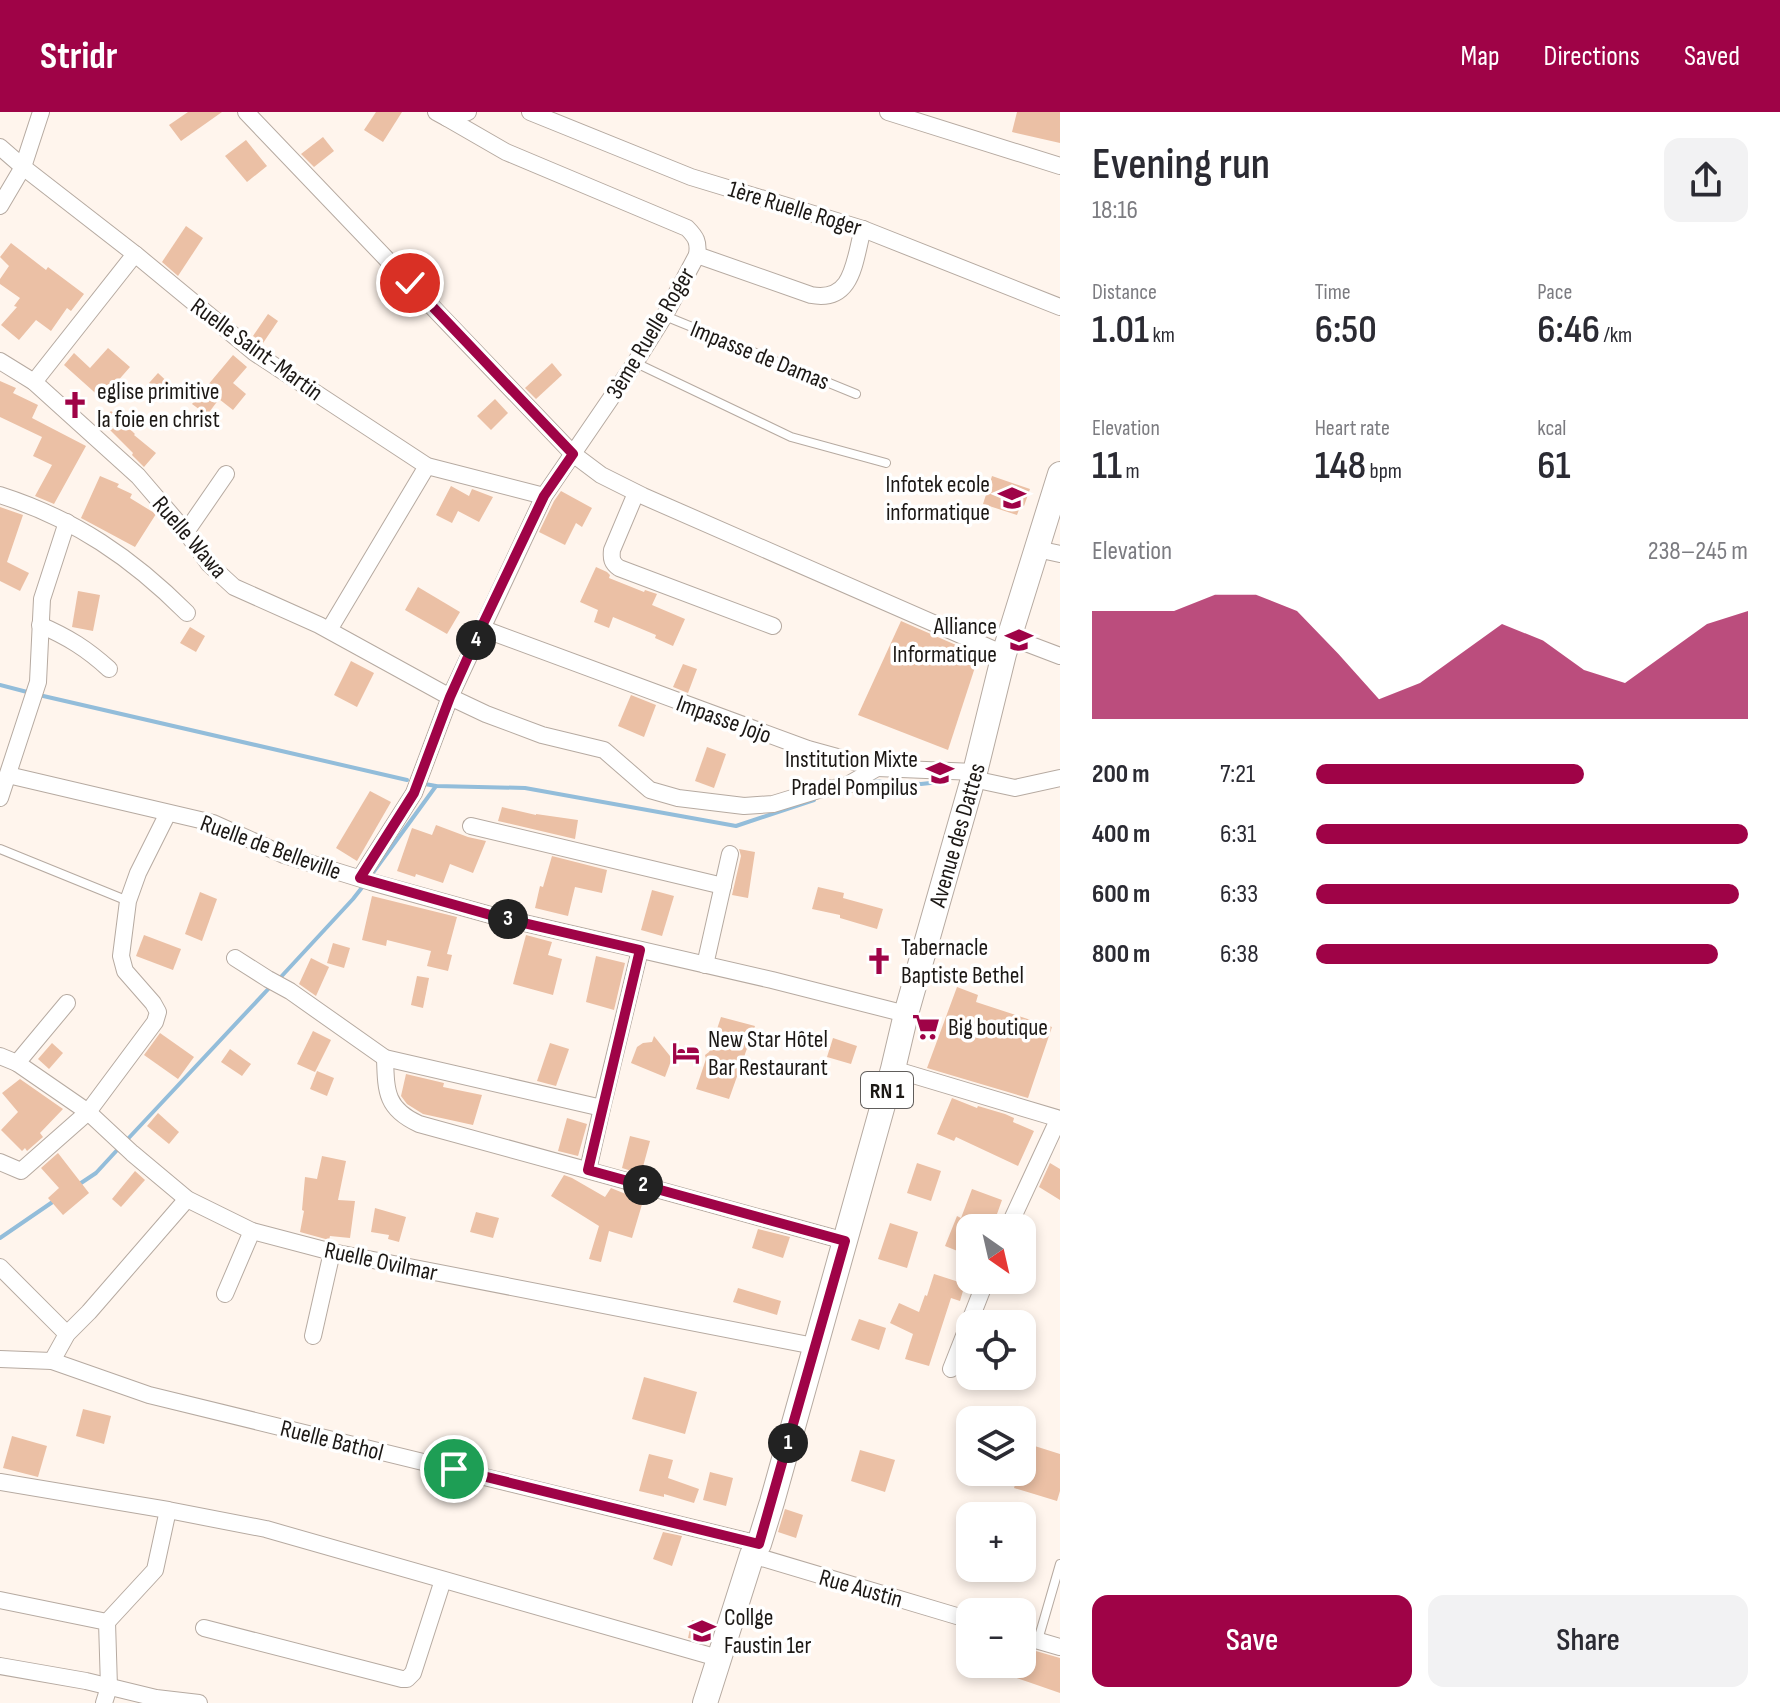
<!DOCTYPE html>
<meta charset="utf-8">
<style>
:root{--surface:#fff;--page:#f2f2f3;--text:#2b2b33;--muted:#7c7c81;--accent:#9f0347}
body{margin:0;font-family:"Sofia Sans Condensed",sans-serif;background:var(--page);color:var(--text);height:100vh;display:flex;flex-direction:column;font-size:30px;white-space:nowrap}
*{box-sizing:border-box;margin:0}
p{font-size:26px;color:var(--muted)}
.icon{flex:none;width:44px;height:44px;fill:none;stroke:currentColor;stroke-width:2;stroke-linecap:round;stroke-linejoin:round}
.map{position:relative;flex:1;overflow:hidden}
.side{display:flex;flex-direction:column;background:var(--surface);width:720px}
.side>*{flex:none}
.needle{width:52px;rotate:146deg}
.buttons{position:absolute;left:956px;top:1102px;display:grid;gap:16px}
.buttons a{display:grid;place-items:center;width:80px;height:80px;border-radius:16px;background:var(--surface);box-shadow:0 4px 12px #0003;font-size:40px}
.pin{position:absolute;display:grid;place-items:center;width:68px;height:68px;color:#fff;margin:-34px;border:4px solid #fff;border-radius:50%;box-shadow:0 2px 8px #0007}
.km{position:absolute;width:40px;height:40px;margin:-20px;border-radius:50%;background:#222;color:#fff;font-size:22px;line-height:40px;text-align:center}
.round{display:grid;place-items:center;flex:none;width:84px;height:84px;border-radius:16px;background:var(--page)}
.headline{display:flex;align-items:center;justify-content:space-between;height:136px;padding:0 32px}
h1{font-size:44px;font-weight:600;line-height:60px}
.figures{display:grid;grid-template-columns:repeat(3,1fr);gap:12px;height:136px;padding:8px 32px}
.figures div{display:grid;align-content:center}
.figures b{font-size:40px;font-weight:600}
.figures small{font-size:22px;font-weight:400}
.figures p{font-size:22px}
.chart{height:224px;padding:16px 32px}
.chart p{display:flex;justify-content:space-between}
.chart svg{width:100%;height:144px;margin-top:8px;fill:var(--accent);opacity:.7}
.action{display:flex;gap:16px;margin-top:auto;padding:16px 32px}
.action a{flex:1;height:92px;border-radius:16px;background:var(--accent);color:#fff;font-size:32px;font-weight:600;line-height:92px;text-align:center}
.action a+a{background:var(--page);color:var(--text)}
ul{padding:0 32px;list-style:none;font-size:26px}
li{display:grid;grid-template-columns:128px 96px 1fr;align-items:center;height:60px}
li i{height:20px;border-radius:10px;background:var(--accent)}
header{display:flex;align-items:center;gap:48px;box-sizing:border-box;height:112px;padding:0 40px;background:var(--accent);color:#fff}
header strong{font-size:38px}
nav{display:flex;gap:44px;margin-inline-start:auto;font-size:28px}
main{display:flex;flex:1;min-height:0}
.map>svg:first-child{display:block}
</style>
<header>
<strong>Stridr</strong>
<nav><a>Map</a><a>Directions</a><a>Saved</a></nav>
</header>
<main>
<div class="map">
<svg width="1060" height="1591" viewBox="0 0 1060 1591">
<rect width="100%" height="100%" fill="#fff5ed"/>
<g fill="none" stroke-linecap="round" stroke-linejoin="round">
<g stroke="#93bdda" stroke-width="4">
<polyline points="0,573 31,581"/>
<polyline points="39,583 407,668"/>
<polyline points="868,669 921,672 949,669"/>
<polyline points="425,672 436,674 525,676 736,714 814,688"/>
<polyline points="372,762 436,674"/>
<polyline points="279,867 353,787 364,773"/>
<polyline points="125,1030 272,873"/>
<polyline points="78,1073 96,1061 119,1036"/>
<polyline points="0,1126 54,1089"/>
</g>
</g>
<g fill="#ebc0a5">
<polygon points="188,0 222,0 181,29 169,13"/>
<polygon points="376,0 402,0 383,30 364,18"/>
<polygon points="1017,0 1060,0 1060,31 1012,20"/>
<polygon points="323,25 334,39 314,55 301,42"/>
<polygon points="246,28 267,54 247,70 225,44"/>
<polygon points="186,114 203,126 178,164 162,150"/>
<polygon points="11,131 46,158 48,155 84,182 71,199 67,196 51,219 36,208 19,228 1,213 17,195 14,194 20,186 0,172 0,167 9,154 0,145"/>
<polygon points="268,202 278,209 263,231 253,224"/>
<polygon points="108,236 130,255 102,287 64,253 74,241 90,256"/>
<polygon points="233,243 247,255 233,271 246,282 233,298 219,287 207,303 192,292"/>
<polygon points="552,251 562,263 536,287 525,276"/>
<polygon points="158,261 176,278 167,288 149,271"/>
<polygon points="0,269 16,276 13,281 38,293 32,306 86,334 54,392 35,384 52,353 33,344 42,325 0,305"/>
<polygon points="495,287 508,301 491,318 477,304"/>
<polygon points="111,299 135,322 134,323 156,341 144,355 132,343 133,341 101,309"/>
<polygon points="100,364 119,372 117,375 132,382 130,386 156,402 135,435 81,406"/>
<polygon points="992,364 1030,377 1024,394 1021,392 1017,403 983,392"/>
<polygon points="451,374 469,384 472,377 493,385 479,410 458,399 452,411 436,403"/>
<polygon points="561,379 592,396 582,415 576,411 565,433 539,420 554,389"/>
<polygon points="0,395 23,403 7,450 29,461 20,479 0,469"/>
<polygon points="596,455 607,460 610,463 609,466 644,480 645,478 657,482 652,493 685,507 673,534 655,526 656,523 613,505 609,516 594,510 598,498 580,490"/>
<polygon points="418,475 460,500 447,522 405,498"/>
<polygon points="78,479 100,483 93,519 72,515"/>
<polygon points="901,509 979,543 948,638 858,603"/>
<polygon points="190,515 205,524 196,540 180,531"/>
<polygon points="351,549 374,561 357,595 334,583"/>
<polygon points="683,552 697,557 688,581 673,575"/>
<polygon points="631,583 656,593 644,625 618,614"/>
<polygon points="707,635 726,642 714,676 695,669"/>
<polygon points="370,679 391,690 357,749 336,736"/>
<polygon points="502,695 536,703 536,702 578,708 575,727 498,709"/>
<polygon points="436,713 468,725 486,729 473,761 450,752 443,771 416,762 415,765 397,759 412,716 432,723"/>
<polygon points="739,737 755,740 748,786 732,783 741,744"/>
<polygon points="552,744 607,758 602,781 575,775 568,804 535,796 540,774 543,775"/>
<polygon points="818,775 844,781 843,786 883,797 877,817 840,806 840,803 812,797"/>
<polygon points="652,778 674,784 662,824 641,818"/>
<polygon points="200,780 217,787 202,829 185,822"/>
<polygon points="372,784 457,805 447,842 452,843 448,859 427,854 431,839 387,828 386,834 362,828"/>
<polygon points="144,823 181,837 173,858 136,844"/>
<polygon points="526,823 552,830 548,843 562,847 553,883 513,872"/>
<polygon points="333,831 350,836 344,856 327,851"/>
<polygon points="596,844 625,851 614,898 586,890"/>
<polygon points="311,846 329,855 316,884 299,872"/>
<polygon points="417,864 429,866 423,896 411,893"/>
<polygon points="957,875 978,883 976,890 1052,915 1028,986 927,956"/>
<polygon points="721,905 755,914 729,987 696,977 706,947 705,943 709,940 714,930 712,925 715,923"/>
<polygon points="313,919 331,928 315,960 297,952"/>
<polygon points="160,921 194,945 178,967 144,943"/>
<polygon points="654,924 670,944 671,949 665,965 631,951 637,935 643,931 652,930"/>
<polygon points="833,926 857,934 851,952 827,945"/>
<polygon points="52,931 63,941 49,957 38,947"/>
<polygon points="550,931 569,937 556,974 537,969"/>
<polygon points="230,937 251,952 242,964 221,950"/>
<polygon points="317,959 334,966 327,984 310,977"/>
<polygon points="406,962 444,971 443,975 482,983 473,1013 423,1002 407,992 401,984"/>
<polygon points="20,967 63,997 40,1021 43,1025 27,1039 25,1036 22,1039 1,1018 18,1000 2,981"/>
<polygon points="952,986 977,996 978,994 1005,1002 1014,1006 1013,1010 1034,1019 1018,1054 956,1025 954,1029 937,1022"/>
<polygon points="158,1001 179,1020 169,1032 147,1014"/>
<polygon points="567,1006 587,1012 578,1044 558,1039"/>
<polygon points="630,1024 650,1029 641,1062 622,1056"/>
<polygon points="58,1041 89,1081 63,1103 48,1086 59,1076 41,1056"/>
<polygon points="322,1044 346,1049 338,1088 355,1089 350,1126 330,1124 329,1128 300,1120 304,1099 302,1098 305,1065 317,1067"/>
<polygon points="917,1051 941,1059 931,1089 907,1081"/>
<polygon points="1050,1051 1060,1057 1060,1088 1039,1075"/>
<polygon points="135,1059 145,1068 121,1095 112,1087"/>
<polygon points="564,1063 572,1066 605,1085 611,1076 643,1089 632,1126 609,1119 601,1150 589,1147 599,1114 551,1084"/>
<polygon points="972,1077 1002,1088 992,1116 970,1116 970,1144 945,1134 957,1104 961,1106"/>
<polygon points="375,1096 406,1105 399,1130 388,1127 389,1123 371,1120"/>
<polygon points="476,1100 499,1106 493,1126 470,1120"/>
<polygon points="890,1111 918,1120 907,1156 878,1147"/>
<polygon points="758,1117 790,1125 783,1146 752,1136"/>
<polygon points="934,1162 965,1172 960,1189 951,1186 929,1254 905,1247 913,1222 890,1211 899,1191 919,1200 925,1183 927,1184"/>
<polygon points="738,1176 781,1189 777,1203 733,1190"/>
<polygon points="859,1207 886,1216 879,1238 851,1228"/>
<polygon points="644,1265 697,1280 685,1322 632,1307"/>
<polygon points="83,1297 111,1304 104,1332 76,1324"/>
<polygon points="12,1324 47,1334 38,1365 3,1356"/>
<polygon points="1022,1330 1060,1342 1060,1379 1057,1389 1014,1376 1019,1360 1022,1360"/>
<polygon points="860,1338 895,1348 885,1380 851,1369"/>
<polygon points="649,1342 673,1348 668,1366 699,1377 694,1391 664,1382 664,1385 639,1379"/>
<polygon points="710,1360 733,1366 726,1394 703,1388"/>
<polygon points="785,1397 803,1403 796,1426 778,1420"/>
<polygon points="663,1420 682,1424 672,1454 653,1447"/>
<polygon points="692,1508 714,1512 709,1530 688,1526"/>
<polygon points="1022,1535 1060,1546 1060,1581 1011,1564 1014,1552 1022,1552"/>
</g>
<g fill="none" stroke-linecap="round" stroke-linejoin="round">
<g stroke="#b6aaa1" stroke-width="10">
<g id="service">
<polyline points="665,204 856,282"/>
<polyline points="636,251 791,325 886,351"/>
<polyline points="0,737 128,789"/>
<polyline points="1038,1528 1060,1452"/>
</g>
</g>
<g stroke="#b6aaa1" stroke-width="18">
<g id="minor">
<polyline points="246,0 573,342 601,363 643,384 1004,542"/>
<polyline points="436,0 447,6 468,0"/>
<polyline points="530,0 691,65 863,117 1060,195"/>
<polyline points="888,0 1060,54"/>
<polyline points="0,35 23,55 135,142 255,241 427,354 544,384"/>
<polyline points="0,94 23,55 41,0"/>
<path d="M697 143 811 183C854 191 854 148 863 117"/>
<polyline points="0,249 34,270 138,364 186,420 209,452 234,475 319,513 450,585 486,602 542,623 604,638 650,678 678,686 744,694 773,692 822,677 844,675 877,656"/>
<polyline points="34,270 135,142"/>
<path d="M636 381 612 438C611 447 612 451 619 456L773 514"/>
<path d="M0 383C75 407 132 446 187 501"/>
<polyline points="186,420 226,362"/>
<polyline points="1037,437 1060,442"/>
<path d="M40 513C68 525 87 537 109 557"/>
<polyline points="481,516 808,637 877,656 975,660"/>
<polyline points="329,518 427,354"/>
<polyline points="1010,525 1060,544"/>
<polyline points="8,663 213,711 284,743 371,770 494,804 772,868 906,902"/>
<polyline points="973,667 1015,676 1060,666"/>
<polyline points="0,686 38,570 42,487 67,410"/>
<polyline points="471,714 723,774"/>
<path d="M360 766 414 681 450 585 544 384 635 251 665 203 697 143C699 130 696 125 687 116L506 40 447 6"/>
<polyline points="235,846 268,867 290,879 385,946 602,996 640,838"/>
<polyline points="705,853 730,742"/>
<polyline points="0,944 17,951 88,1000 132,1041 187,1087 252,1119 332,1140 814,1234"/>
<path d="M385 946C386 980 386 997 419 1012L845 1129"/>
<polyline points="17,951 67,891"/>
<polyline points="893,957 1060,1007"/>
<polyline points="0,1050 21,1059 88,1000 155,910 158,900 153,891 125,859 121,844 128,789 138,761 168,701"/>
<polyline points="588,1058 602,996"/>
<polyline points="1008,1116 1058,1008"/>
<polyline points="0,1155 67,1222"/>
<polyline points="225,1182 252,1119"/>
<polyline points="313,1224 332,1140"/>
<polyline points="0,1247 52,1249 149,1283 759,1432"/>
<polyline points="52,1249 67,1222 89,1200 187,1087"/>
<polyline points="951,1257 986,1168"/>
<polyline points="0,1370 168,1398 266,1417 718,1546"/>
<polyline points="752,1443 970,1508"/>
<polyline points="0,1488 107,1510 109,1575 104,1591"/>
<polyline points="107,1510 155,1458 168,1398"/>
<polyline points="204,1516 402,1567 407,1567 413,1561 443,1468"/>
<polyline points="1022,1524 1060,1535"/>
<polyline points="0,1554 86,1569 156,1586 199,1591"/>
</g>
</g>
<g stroke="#b6aaa1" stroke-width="26">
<polyline id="primary" points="705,1591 752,1443 759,1432 772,1390 893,957 906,902 975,660 1004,542 1060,362"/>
</g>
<use href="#service" stroke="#fff" stroke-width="8"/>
<use href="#minor" stroke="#fff" stroke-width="16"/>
<use href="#primary" stroke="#fff" stroke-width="24"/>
</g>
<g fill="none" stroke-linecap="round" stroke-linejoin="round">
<g stroke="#fff" stroke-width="16">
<polyline id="route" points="410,171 573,342 544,384 481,516 450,585 414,681 360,766 494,804 640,838 588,1058 845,1129 759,1432 454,1357"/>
</g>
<use href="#route" stroke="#9f0347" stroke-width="10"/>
</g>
<defs>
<g id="church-bare" transform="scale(2.16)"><path d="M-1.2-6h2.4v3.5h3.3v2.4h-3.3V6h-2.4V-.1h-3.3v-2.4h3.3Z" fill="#9f0347" stroke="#fff" stroke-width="2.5" paint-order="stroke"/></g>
<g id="university-bare" transform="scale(2.16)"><path d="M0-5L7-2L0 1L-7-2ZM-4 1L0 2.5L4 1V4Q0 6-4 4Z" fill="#9f0347" stroke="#fff" stroke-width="2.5" paint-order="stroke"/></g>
<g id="school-bare" transform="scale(2.16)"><path d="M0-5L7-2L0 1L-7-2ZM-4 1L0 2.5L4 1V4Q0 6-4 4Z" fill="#9f0347" stroke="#fff" stroke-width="2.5" paint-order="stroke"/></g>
<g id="supermarket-bare" transform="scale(2.16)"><path d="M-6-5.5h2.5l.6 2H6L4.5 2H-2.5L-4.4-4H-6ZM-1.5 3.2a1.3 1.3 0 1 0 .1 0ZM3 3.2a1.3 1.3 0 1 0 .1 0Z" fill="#9f0347" stroke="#fff" stroke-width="2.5" paint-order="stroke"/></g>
<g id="hotel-bare" transform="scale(2.16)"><path d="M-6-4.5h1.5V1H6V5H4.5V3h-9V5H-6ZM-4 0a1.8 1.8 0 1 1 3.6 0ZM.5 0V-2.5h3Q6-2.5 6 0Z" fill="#9f0347" stroke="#fff" stroke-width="2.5" paint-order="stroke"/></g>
</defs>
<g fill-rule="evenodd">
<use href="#church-bare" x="75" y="293"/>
<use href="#university-bare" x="1012" y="386"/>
<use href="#school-bare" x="1019" y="528"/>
<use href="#school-bare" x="940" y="661"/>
<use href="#church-bare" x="879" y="849"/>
<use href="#supermarket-bare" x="926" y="915"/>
<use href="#hotel-bare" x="686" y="941"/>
<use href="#school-bare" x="702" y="1519"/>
</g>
<g text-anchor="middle" stroke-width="7" stroke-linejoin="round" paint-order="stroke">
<rect fill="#fff" stroke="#605d5b" stroke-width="2" x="861" y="960" width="52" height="36" rx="6"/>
<g font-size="22" font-weight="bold" fill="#1c1815">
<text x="887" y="986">RN 1</text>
</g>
<g font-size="24" fill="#1c1815" stroke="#fff">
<text transform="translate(795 96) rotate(17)" y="8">1ère Ruelle Roger</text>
<text transform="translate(650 221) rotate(-59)" y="8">3ème Ruelle Roger</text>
<text transform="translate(257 237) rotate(36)" y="8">Ruelle Saint-Martin</text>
<text transform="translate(760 243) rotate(22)" y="8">Impasse de Damas</text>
<text transform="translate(190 425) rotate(49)" y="8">Ruelle Wawa</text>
<text transform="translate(724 607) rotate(20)" y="8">Impasse Jojo</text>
<text transform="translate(957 723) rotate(-74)" y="8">Avenue des Dattes</text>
<text transform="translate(271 735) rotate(20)" y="8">Ruelle de Belleville</text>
<text transform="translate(381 1149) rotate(12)" y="8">Ruelle Ovilmar</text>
<text transform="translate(332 1328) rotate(14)" y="8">Ruelle Bathol</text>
<text transform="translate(861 1476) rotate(16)" y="8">Rue Austin</text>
</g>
<g font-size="24" fill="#1c1815" stroke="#fff" text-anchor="start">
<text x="97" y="287">eglise primitive<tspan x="97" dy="28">la foie en christ</tspan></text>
<text x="990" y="380" text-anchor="end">Infotek ecole<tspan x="990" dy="28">informatique</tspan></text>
<text x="997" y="522" text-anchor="end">Alliance<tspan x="997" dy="28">Informatique</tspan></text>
<text x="918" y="655" text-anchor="end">Institution Mixte<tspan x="918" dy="28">Pradel Pompilus</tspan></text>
<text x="901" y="843">Tabernacle<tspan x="901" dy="28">Baptiste Bethel</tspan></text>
<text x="948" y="923">Big boutique</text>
<text x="708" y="935">New Star Hôtel<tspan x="708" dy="28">Bar Restaurant</tspan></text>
<text x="724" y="1513">Collge<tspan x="724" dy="28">Faustin 1er</tspan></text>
</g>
</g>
</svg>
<div class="buttons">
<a><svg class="needle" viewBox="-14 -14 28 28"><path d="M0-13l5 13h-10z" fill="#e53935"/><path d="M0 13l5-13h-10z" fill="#7c7c81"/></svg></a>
<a><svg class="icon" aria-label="locate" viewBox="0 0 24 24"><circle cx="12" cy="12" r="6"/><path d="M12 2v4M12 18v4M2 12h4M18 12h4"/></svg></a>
<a><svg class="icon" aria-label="layers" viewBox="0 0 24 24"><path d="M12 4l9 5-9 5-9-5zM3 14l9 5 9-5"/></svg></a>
<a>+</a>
<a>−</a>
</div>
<div class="pin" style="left:454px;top:1357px;background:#1e9e55"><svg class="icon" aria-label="arrive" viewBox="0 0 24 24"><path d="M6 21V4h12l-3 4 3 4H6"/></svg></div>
<div class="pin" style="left:410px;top:171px;background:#d93025"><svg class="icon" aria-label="check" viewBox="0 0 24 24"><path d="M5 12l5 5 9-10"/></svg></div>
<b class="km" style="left:788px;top:1331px">1</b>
<b class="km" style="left:643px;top:1073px">2</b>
<b class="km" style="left:508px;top:807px">3</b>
<b class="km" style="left:476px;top:528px">4</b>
</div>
<section class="side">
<div class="headline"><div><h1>Evening run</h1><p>18:16</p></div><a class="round"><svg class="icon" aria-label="share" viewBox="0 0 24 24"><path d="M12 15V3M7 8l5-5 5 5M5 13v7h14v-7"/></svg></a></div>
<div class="figures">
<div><p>Distance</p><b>1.01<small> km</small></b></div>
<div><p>Time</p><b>6:50</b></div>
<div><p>Pace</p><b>6:46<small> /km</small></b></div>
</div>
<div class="figures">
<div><p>Elevation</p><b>11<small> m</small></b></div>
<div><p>Heart rate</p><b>148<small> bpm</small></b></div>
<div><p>kcal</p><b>61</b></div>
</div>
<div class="chart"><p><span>Elevation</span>238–245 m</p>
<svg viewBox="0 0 160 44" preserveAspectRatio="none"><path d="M0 44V11L10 11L20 11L30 6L40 6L50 11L60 24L70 38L80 33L90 24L100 15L110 20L120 29L130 33L140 24L150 15L160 11V44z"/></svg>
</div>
<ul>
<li><b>200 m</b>7:21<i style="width:62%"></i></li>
<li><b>400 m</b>6:31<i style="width:100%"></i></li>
<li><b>600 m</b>6:33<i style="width:98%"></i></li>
<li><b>800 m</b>6:38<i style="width:93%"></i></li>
</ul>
<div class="action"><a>Save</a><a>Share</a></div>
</section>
</main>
